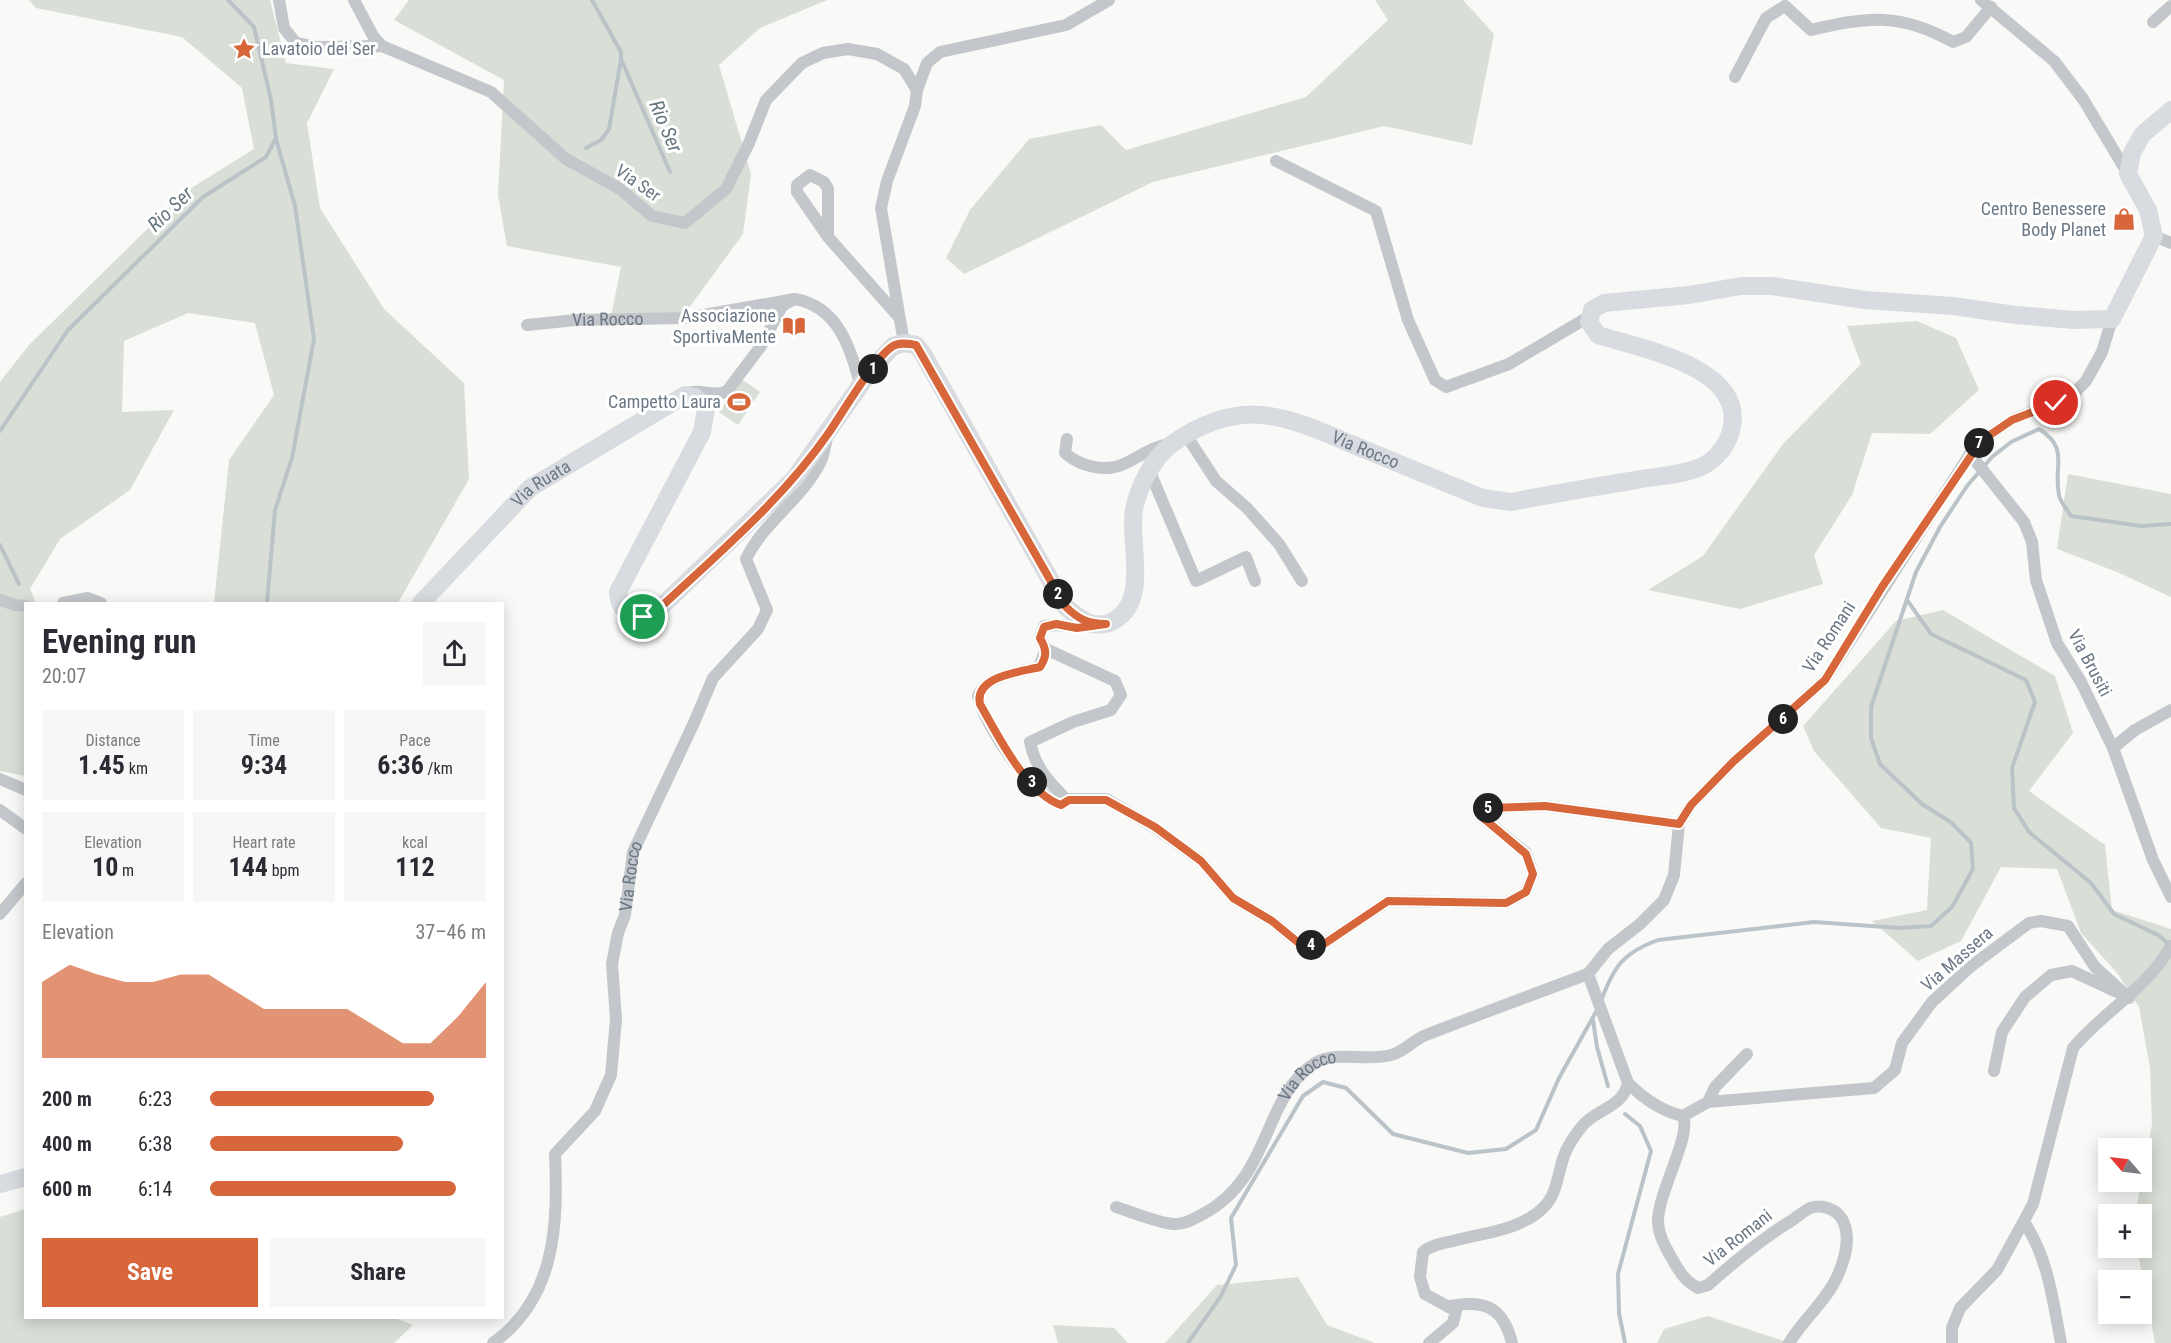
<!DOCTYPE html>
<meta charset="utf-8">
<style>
:root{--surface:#fff;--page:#f7f7f7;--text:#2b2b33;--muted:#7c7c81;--accent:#d7663a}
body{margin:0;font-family:"Roboto Condensed",sans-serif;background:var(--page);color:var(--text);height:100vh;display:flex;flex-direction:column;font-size:22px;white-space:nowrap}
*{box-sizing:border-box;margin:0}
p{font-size:20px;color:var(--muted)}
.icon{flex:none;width:33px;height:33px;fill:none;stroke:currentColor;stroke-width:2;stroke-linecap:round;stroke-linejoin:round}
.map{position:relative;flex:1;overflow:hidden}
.panel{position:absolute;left:24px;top:602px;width:480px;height:717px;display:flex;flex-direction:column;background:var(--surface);border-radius:0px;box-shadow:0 3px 15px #0003}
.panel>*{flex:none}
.needle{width:39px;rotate:298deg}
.buttons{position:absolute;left:2098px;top:1138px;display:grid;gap:12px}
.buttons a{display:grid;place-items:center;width:54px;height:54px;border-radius:0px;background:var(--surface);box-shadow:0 3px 15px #0003;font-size:30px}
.pin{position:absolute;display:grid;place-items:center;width:51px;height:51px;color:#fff;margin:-26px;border:3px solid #fff;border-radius:50%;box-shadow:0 2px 6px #0007}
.km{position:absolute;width:30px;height:30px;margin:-15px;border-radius:50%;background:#222;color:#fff;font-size:16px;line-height:30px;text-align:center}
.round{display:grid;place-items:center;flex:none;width:63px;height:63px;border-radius:0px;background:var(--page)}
.summary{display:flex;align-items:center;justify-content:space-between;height:102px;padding:0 18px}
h1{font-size:33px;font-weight:700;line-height:45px}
.figures{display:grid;grid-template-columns:repeat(3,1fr);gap:9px;height:102px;padding:6px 18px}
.figures div{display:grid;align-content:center;border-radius:0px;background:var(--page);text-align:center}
.figures b{font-size:26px;font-weight:700}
.figures small{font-size:16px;font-weight:400}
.figures p{font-size:16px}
.chart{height:168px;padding:12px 18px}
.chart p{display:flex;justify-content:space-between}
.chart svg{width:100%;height:108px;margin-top:6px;fill:var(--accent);opacity:.7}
.button{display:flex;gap:12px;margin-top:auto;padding:12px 18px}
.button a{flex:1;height:69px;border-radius:0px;background:var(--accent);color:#fff;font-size:24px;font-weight:700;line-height:69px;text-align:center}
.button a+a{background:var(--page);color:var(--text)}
ul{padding:0 18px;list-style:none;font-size:20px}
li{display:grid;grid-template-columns:96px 72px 1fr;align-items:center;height:45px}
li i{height:15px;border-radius:8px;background:var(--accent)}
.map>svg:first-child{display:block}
</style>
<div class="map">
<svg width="2171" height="1343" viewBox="0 0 2171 1343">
<rect width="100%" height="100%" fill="#f9f9f7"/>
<g fill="#d9ded7">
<polygon points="29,0 270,0 286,63 334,69 307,123 320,208 384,309 464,383 469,479 398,603 214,603 229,460 274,395 255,323 188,313 124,341 122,412 174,410 130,490 60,539 30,589 36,603 26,603 25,776 0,771 0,382 29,345 185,192 254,149 242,88 182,37 36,8"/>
<polygon points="409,0 827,0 760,28 719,65 751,174 743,234 686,312 611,316 621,267 507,246 498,195 504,80 394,20"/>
<polygon points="1375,0 1463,0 1494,34 1472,145 1384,126 1153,182 964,274 946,258 970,210 1029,139 1101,125 1126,150 1306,97 1388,20"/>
<polygon points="1917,321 1956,338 1979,390 1930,434 1872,433 1852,495 1814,555 1823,584 1740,609 1648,590 1703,556 1783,444 1861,364 1847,326"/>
<polygon points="741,379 760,392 738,425 719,412"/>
<polygon points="2068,474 2171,494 2171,597 2117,572 2057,549"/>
<polygon points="1943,610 2055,676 2073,733 2029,791 2105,845 2112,910 2171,929 2171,1343 2155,1343 2137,1248 2142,1248 2142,1215 2135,1215 2152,1124 2150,1068 2139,1007 2118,974 2081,933 2057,869 2001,867 1961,941 1918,961 1872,921 1927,910 1931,838 1881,828 1814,751 1803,726 1896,621"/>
<polygon points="25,1209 26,1317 392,1317 413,1325 394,1343 0,1343 0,1217"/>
<polygon points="1298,1277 1327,1325 1375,1343 1165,1343 1217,1285"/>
<polygon points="1708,1316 1790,1343 1657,1343 1664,1329"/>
<polygon points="1053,1325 1114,1328 1128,1343 1058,1343"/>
</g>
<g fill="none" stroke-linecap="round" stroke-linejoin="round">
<g stroke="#bac3c8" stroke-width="4">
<polyline points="592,0 621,52 621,59 670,172"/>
<polyline points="586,148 601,140 609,129 621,59"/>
<polyline points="0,431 68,330 203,197 266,157 276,138 271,100 254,27 228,0"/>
<polyline points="0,545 19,584"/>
<polyline points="1907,600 1931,634 2026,680 2035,702 2012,768 2014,808 2029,832 2091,883 2114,914 2158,935 2170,945"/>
<polyline points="267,603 275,510 292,458 314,339 295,206 276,139"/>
<path d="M1601 1001C1614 966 1623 953 1658 940L1814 922 1900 928 1931 926 1952 907 1973 869 1971 843 1952 823 1922 804 1880 764 1871 738V707L1916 572 1940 527 1967 486 1992 457 2011 442 2039 429C2070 448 2053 467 2059 495 2060 502 2067 509 2071 516L2141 526 2171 524"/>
<polyline points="1593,1020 1597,1047 1608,1086"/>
<polyline points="1625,1114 1640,1126 1651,1151 1618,1274 1619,1313 1625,1343"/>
<polyline points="1188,1343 1221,1296 1236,1265 1231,1218 1303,1096 1323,1082 1346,1088 1393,1134 1468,1153 1506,1149 1536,1130 1559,1078 1597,1010"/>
</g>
<g stroke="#c3c6ca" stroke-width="12">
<polyline points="279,0 284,28 296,43 316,47 382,46 491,92 566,159 620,189 652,216 685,223 726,189 749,143 766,100 802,63 823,53 848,49 877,54 904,69 917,90 915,106 887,181 881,208 904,343"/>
<polyline points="354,0 373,36 382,46"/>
<polyline points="1981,0 2054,61 2083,99 2128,174"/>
<polyline points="2153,22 2171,6"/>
<path d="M1735 77 1766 18 1785 6 1811 30C1867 16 1901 13 1953 42L1966 37 1991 7"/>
<polyline points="917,90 927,63 940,52 1066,25 1109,0"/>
<polyline points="1276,161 1376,211 1408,320 1435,380 1446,387 1509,364 1590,316"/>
<polyline points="2154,236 2171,243"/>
<polyline points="828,237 797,192 797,185 810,175 824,182 828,189 828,237 898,316"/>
<path id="s1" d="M527 325 575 320 686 318 795 299C839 307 850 348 861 387"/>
<path d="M687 393C700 388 715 398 727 391L761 346 782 306 794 299"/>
<polyline points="1186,435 1216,481 1247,508 1279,544 1302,581"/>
<path d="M1067 439 1065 453C1072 459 1081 464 1090 466 1126 476 1138 448 1170 444"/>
<polyline points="1970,454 2024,522 2032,542 2036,580 2057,643 2081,682 2113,748 2153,860 2171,897"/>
<polyline points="1150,472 1196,581 1246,557 1255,581"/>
<polyline points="0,600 15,605 26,606"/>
<polyline points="63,603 88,598 101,603"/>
<path d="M1094 626C1076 628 1061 623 1044 626L1040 638 1046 649 1115 681 1121 695 1111 710 1073 722 1030 742C1035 767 1048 781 1066 799H1106L1154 827 1201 861 1233 898 1272 921 1300 944 1321 946 1388 901 1506 903 1526 892 1533 874 1526 853 1482 817 1487 808 1545 806 1679 824"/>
<path d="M1046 649 1039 667C1020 672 986 675 978 696 985 727 1031 794 1061 805L1069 799"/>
<polyline points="2113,748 2135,730 2171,710"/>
<polyline points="0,779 26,790"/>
<polyline points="0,810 26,829"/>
<polyline points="0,914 26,883"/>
<polyline points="1994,1071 2002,1032 2025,997 2051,975 2072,971 2117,992"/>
<path d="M1628 1083C1644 1099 1661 1111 1683 1116L1708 1102 1715 1087 1747 1054"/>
<polyline points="1708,1102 1874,1088 1895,1070 1902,1043 1932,1002 1970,967 2029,923 2041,921 2068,926 2095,967 2129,998"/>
<path d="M1683 1116C1692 1136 1657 1193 1658 1223 1659 1236 1665 1246 1671 1257 1679 1271 1684 1280 1698 1288L1708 1285C1734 1262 1761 1239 1791 1221 1797 1217 1804 1211 1810 1208 1822 1204 1836 1209 1842 1219 1852 1237 1845 1259 1837 1277 1826 1301 1803 1320 1789 1343"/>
<path id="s2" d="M1116 1207C1135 1213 1155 1222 1173 1224 1184 1225 1194 1219 1203 1214 1272 1178 1262 1097 1315 1063 1337 1050 1367 1062 1391 1055 1404 1052 1413 1040 1426 1035 1480 1014 1534 994 1588 974"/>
<path d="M2024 1222C2048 1257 2053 1301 2061 1343"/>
<path d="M1450 1306C1484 1300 1503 1306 1512 1343"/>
<path id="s3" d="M493 1343C556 1298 558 1225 555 1154L595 1111 611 1075 616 1019 612 964 618 933 625 915 633 852 693 725 713 678 758 629 767 610 746 559C764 521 803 499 821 461 824 454 825 446 827 438"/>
<path d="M1429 1343 1453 1323 1456 1311 1425 1294 1420 1277 1423 1252C1431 1245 1443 1243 1453 1241 1483 1233 1521 1230 1543 1208 1555 1197 1557 1180 1561 1166 1564 1151 1573 1137 1583 1125 1597 1109 1623 1107 1628 1083L1588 974 1608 949 1640 924 1664 900 1674 875 1679 824 1691 805 1734 761 1825 680 1970 454 1981 441 2012 420 2072 395 2086 381 2102 352 2112 319"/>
<path d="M1952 1343V1328L1960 1308 1997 1270 2033 1204 2073 1048C2104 1011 2147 989 2171 946"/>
</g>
<g stroke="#d8dbdf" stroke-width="18">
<path id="s4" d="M421 603 530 488 685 395 695 397 706 409 702 432 618 592C619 609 626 615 643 617L662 606 794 479 872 369 893 346 904 343 916 345 923 354 1065 606C1077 617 1091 629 1109 623 1152 605 1128 545 1134 510 1138 488 1153 457 1172 444 1196 426 1230 412 1261 415 1294 418 1325 433 1356 446 1398 463 1440 481 1483 498L1511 502C1552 494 1594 487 1636 480 1655 476 1677 476 1695 469 1712 464 1726 449 1731 431 1748 367 1641 349 1598 335L1589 322 1592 310 1604 303 1689 295 1741 286H1772L1865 300 1953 306 2016 315 2074 320 2112 319 2154 236 2148 210 2128 174 2132 153 2142 135 2171 110"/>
<polyline points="0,1184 26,1177"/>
</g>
</g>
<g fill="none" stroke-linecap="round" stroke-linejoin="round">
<g stroke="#fff" stroke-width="12">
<path id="route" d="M643 617 662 606C721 551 784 498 830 431 843 412 876 356 893 346 900 342 909 344 916 345L1065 606C1078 619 1088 624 1106 624L1077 628 1056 624 1044 627 1040 638C1047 650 1047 656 1040 667 1020 672 974 676 980 704 997 734 1026 793 1061 805L1069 800H1106L1155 827 1201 861 1233 898 1272 921 1300 944 1321 946 1388 901 1506 903 1526 892 1533 874 1526 854 1482 817 1487 808 1545 806 1679 824 1691 805 1734 761 1825 680 1882 587 1981 441 2012 420 2056 403"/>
</g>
<use href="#route" stroke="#d7663a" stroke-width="8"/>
</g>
<defs>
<g id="sight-bare" transform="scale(1.8)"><path d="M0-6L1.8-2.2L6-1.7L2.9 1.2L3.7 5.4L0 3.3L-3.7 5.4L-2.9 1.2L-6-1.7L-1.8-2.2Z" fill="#d7663a" stroke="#fff" stroke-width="2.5" paint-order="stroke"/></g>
<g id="shop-bare" transform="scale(1.8)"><path d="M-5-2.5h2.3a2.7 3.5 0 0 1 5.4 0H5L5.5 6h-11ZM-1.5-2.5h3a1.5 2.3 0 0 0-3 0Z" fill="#d7663a" stroke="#fff" stroke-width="2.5" paint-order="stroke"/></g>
<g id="library-bare" transform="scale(1.8)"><path d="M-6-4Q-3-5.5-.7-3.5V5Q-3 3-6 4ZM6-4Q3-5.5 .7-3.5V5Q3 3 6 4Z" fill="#d7663a" stroke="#fff" stroke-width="2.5" paint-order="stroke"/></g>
<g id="stadium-bare" transform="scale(1.8)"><path d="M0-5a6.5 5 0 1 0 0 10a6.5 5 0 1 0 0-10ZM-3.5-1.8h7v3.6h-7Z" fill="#d7663a" stroke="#fff" stroke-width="2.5" paint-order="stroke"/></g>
</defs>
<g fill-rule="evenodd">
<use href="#sight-bare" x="244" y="49"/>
<use href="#shop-bare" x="2124" y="219"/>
<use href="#library-bare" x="794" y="326"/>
<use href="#stadium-bare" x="739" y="402"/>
</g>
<g text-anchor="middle" stroke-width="6" stroke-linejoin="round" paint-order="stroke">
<g font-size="18" fill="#6b7886" stroke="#fff" text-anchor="end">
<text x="262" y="55" text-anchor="start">Lavatoio dei Ser</text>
<text x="2106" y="215">Centro Benessere<tspan x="2106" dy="21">Body Planet</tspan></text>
<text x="776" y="322">Associazione<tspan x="776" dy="21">SportivaMente</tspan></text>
<text x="721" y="408">Campetto Laura</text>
</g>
<g font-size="18" fill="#6b7886" stroke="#fff">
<text transform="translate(638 183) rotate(35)" y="6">Via Ser</text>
<text dy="6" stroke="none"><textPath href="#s1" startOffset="81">Via Rocco</textPath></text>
<text dy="6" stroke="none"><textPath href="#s4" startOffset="1762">Via Rocco</textPath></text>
<text dy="6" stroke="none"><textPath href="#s4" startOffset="170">Via Ruata</textPath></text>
<text transform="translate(1829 637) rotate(-57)" y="6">Via Romani</text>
<text transform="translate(2090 663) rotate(62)" y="6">Via Brusiti</text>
<text dy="6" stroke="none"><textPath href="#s3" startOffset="508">Via Rocco</textPath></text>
<text transform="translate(1957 959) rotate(-41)" y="6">Via Massera</text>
<text dy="6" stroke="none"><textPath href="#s2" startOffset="270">Via Rocco</textPath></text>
<text transform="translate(1738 1238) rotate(-38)" y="6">Via Romani</text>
</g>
<g font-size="20" font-style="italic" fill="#677881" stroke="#fff">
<text transform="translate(666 126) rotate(67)" y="7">Rio Ser</text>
<text transform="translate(170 209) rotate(-44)" y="7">Rio Ser</text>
</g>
</g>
</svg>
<div class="buttons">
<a><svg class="needle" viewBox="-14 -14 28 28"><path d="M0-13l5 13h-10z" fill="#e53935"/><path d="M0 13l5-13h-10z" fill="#7c7c81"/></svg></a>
<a>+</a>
<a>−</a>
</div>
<div class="pin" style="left:643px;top:617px;background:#1e9e55"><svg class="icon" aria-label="arrive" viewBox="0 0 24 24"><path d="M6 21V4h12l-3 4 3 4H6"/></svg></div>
<div class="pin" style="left:2056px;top:403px;background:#d93025"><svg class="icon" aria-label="check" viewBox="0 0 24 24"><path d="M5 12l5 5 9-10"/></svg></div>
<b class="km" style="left:873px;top:369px">1</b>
<b class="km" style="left:1058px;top:594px">2</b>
<b class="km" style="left:1032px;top:782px">3</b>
<b class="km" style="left:1311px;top:945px">4</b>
<b class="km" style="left:1488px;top:808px">5</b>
<b class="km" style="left:1783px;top:719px">6</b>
<b class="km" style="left:1979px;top:443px">7</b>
<section class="panel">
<div class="summary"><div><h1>Evening run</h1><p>20:07</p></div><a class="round"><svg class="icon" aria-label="share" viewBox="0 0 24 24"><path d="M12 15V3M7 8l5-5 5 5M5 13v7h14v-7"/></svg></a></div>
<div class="figures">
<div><p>Distance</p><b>1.45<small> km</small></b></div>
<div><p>Time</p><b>9:34</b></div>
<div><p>Pace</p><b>6:36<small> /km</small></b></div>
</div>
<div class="figures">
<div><p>Elevation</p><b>10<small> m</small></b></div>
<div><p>Heart rate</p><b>144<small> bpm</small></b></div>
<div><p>kcal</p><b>112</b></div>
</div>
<div class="chart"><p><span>Elevation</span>37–46 m</p>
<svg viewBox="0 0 160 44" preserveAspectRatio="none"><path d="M0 44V13L10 6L20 10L30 13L40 13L50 10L60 10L70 17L80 24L90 24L100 24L110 24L120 31L130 38L140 38L150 27L160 13V44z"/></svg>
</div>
<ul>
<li><b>200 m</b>6:23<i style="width:81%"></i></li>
<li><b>400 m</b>6:38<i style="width:70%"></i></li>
<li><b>600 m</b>6:14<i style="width:89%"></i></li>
</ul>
<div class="button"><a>Save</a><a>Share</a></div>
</section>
</div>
